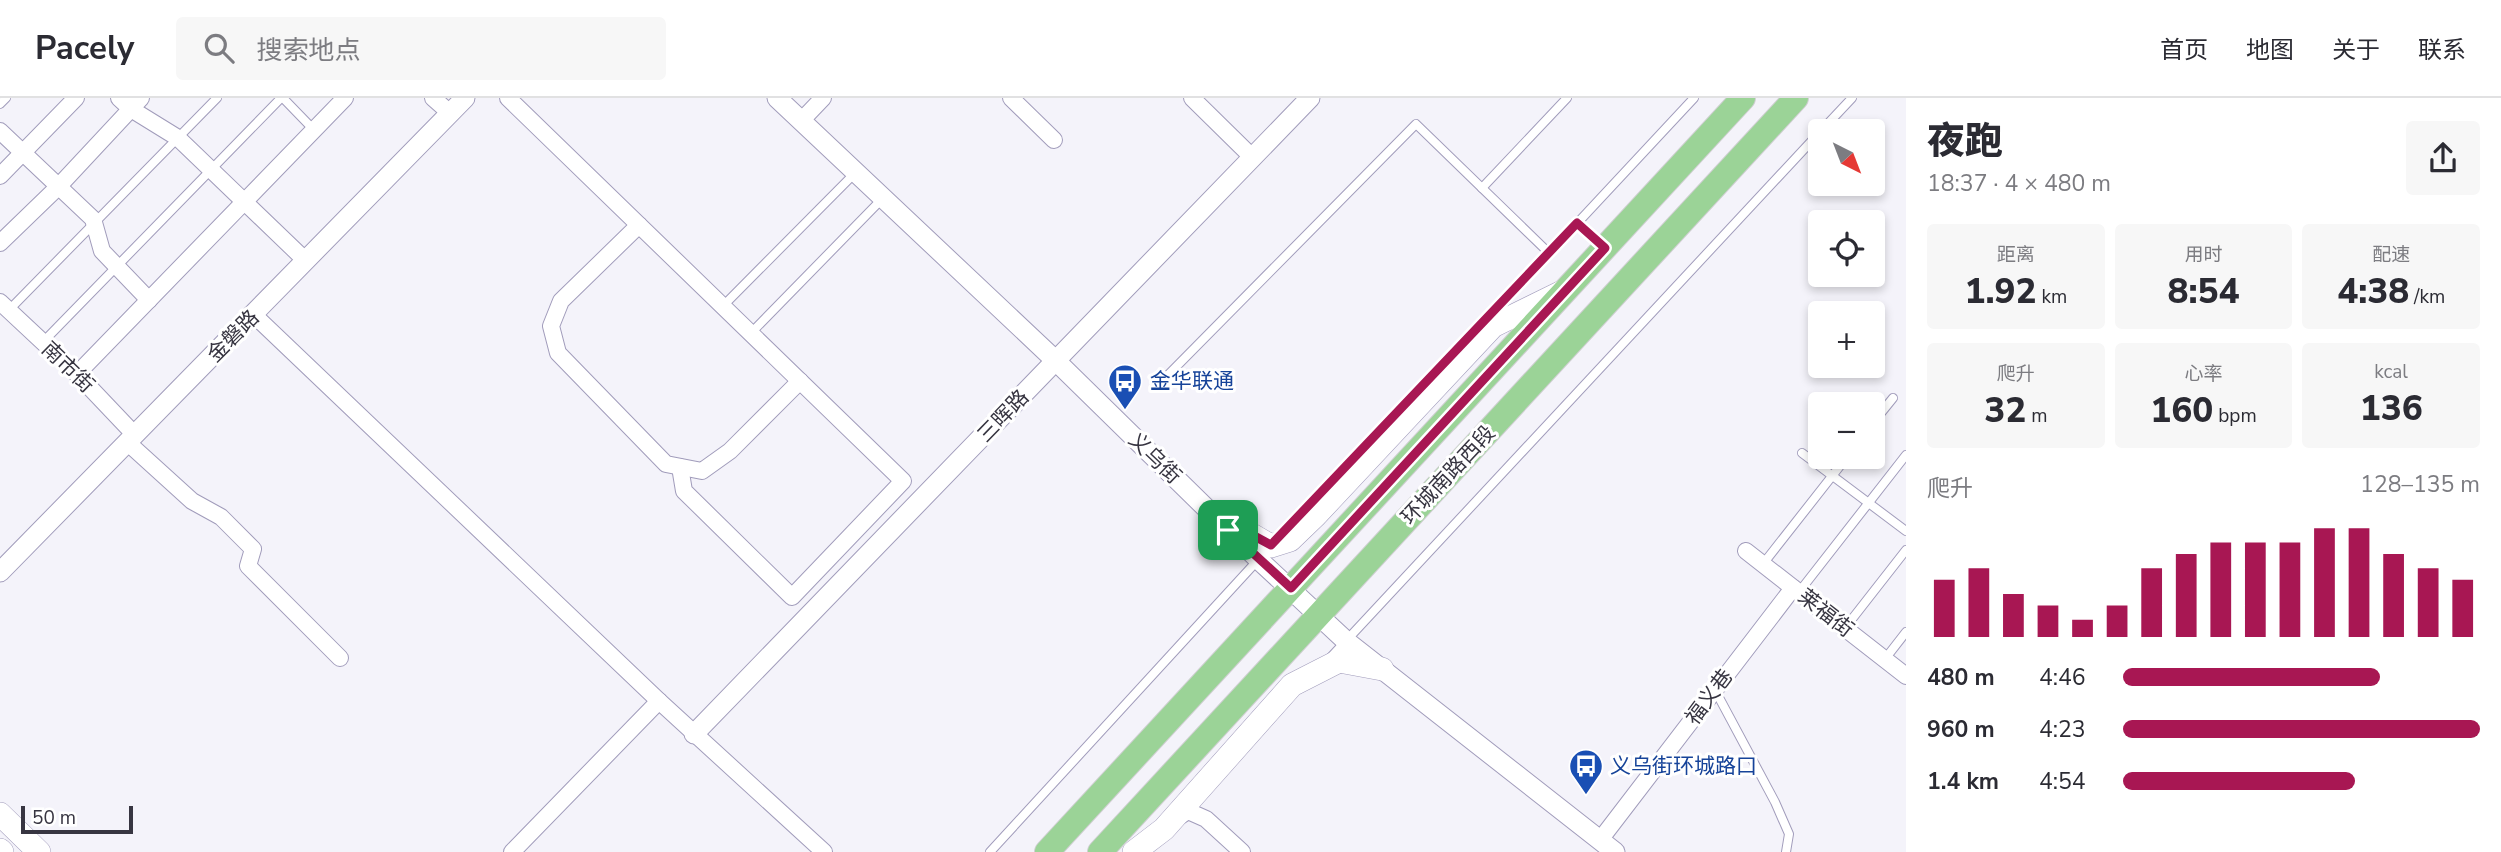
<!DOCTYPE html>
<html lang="zh">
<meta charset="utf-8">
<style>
:root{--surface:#fff;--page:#f7f7f7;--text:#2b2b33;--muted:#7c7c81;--line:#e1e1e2;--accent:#a81753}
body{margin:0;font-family:"Nunito Sans","Noto Sans SC",sans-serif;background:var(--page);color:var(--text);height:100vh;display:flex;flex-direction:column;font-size:26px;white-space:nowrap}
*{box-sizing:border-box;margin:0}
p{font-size:23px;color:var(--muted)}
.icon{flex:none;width:38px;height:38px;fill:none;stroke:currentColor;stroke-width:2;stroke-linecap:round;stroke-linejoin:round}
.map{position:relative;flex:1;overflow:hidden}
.sheet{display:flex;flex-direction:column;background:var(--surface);width:595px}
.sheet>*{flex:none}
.needle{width:46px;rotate:138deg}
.controls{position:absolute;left:1808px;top:21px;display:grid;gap:14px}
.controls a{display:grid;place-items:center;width:77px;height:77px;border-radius:7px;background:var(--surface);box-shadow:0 4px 10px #0003;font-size:35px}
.scale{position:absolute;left:21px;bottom:18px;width:112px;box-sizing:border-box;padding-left:7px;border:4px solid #373541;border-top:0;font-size:19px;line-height:24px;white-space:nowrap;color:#373541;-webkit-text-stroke:5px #fff;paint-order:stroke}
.pin{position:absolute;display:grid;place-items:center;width:60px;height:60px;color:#fff;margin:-30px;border-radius:14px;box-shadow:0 4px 10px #0006}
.round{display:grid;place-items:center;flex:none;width:74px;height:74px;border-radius:7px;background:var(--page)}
.summary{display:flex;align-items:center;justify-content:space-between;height:119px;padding:0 21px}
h1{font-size:38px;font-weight:800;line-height:52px}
.stats{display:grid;grid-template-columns:repeat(3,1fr);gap:10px;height:119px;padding:7px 21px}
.stats div{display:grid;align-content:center;border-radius:7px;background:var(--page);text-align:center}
.stats b{font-size:35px;font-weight:800}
.stats small{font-size:19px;font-weight:400}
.stats p{font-size:19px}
.chart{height:196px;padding:14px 21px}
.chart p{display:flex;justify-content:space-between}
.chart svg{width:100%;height:126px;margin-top:7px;stroke:var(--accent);stroke-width:6}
ul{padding:0 21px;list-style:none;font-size:23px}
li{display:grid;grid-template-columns:112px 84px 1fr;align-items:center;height:52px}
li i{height:18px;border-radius:9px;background:var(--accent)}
header{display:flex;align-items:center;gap:42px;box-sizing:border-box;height:98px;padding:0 35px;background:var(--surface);border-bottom:2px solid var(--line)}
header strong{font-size:33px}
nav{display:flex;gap:38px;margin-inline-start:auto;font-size:24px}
.search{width:490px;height:63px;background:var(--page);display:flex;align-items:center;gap:18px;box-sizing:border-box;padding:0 24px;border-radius:7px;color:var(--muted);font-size:26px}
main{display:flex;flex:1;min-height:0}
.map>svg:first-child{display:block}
</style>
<header>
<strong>Pacely</strong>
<div class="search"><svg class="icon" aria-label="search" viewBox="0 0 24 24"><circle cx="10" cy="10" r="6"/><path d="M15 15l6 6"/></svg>搜索地点</div>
<nav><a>首页</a><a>地图</a><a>关于</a><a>联系</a></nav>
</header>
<main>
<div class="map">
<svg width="1906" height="754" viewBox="0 0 1906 754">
<rect width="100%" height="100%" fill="#f4f3fa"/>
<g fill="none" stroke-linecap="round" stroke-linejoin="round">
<g stroke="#a19cbb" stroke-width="10">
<g id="service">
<polyline points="283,0 314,32"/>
<polyline points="0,6 6,0"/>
<polyline points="1821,33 1852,0"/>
<polyline points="1482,90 1567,0"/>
<polyline points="1577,125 1602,148"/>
<polyline points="723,208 856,74"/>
<polyline points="9,212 217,0"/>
<polyline points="1486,223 1694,0"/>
<polyline points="751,235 883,100"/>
<polyline points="43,244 281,0"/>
<polyline points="1166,279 1416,26 1549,155"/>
<polyline points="1872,326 1893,300"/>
<polyline points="1802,355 1906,433"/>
<polyline points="1300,418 1324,391"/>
<polyline points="1763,466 1847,359"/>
<polyline points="1799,494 1906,357"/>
<polyline points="1845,530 1906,452"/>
<polyline points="1331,559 1820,34"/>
<polyline points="1885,561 1906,534"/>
<polyline points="1715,592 1775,704 1789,736 1786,754"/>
<polyline points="990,754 1257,463"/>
</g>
</g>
<g stroke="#a19cbb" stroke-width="18">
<g id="minor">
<polyline points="119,0 131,11 178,40 305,162"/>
<polyline points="433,0 450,15"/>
<polyline points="508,0 903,383 792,499 684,393 680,369"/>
<polyline points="1011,0 1054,42"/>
<polyline points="1192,0 1252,59"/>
<polyline points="801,23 823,0"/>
<polyline points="0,33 93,121 102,153 149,202"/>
<polyline points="0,78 76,0"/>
<polyline points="639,127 561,203 551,228 558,255 666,366 702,373 730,353 800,283"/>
<polyline points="0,145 58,89 141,0"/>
<polyline points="0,204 77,276 134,336"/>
<polyline points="254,217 659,603 824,754"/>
<polyline points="77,276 345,0"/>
<polyline points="127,344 192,403 221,419 253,451 248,468 340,560"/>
<polyline points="1746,453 1906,578"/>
<polyline points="1175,721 1188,713 1206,721 1242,754"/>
<polyline points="1600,742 1793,490"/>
<polyline points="512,754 659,603"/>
</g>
</g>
<g stroke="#a19cbb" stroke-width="21">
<g id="tertiary">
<polyline points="777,0 1056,263 1259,462 1346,543 1615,754"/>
<polyline points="0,474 465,0"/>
<polyline points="694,636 1310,0"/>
</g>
</g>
<g stroke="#a19cbb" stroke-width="24">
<g id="secondary">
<polyline points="1228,431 1247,434 1271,448 1290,442 1316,417 1493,228 1564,193"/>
<polyline points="0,716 39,754"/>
<polyline points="0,752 2,754"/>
<polyline points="1134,754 1164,731 1292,587 1339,563 1382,571"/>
</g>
</g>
<g stroke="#cfcfd1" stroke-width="26">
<g id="primary">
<polyline points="1047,754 1743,0"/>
<polyline points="1100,754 1796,0"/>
</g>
</g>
<use href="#service" stroke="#fff" stroke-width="8"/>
<use href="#minor" stroke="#fff" stroke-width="16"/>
<use href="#tertiary" stroke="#fff" stroke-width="19"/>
<use href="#secondary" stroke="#fff" stroke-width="23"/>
<use href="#primary" stroke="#9bd397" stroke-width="24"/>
</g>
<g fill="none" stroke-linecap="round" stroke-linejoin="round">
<g stroke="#fff" stroke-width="14">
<polygon id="route" points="1577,125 1605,150 1291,490 1228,432 1247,434 1271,447"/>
</g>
<use href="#route" stroke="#a81753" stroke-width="9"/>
</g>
<defs>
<g id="bus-pin" transform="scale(1.75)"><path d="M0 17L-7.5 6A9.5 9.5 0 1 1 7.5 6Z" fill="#1a4fb4" stroke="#fff"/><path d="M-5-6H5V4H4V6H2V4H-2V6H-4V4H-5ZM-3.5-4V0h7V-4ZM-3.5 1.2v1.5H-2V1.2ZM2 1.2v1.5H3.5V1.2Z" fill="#fff"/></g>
</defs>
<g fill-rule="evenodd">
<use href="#bus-pin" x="1125" y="283"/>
<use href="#bus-pin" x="1586" y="668"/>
</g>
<g text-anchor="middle" stroke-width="6" stroke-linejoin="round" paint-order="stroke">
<g font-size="21" fill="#373541" stroke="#fff">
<text transform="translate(233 238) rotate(-45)" y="7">金磐路</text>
<text transform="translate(68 269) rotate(44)" y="7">南市街</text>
<text transform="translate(1003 318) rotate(-46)" y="7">三晖路</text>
<text transform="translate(1155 360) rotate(44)" y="7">义乌街</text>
<text transform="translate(1448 377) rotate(-47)" y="7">环城南路西段</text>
<text transform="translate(1826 515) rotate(38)" y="7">莱福街</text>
<text transform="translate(1709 599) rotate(-53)" y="7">福义巷</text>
</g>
<g font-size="21" fill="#164399" stroke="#fff" text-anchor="start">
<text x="1150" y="290">金华联通</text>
<text x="1610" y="675">义乌街环城路口</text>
</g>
</g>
</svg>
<div class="controls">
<a><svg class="needle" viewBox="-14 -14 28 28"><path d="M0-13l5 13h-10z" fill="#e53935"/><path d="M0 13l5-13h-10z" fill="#7c7c81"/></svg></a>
<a><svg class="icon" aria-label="locate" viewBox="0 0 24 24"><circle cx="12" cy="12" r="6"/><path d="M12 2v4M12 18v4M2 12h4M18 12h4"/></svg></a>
<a>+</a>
<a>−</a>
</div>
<div class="scale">50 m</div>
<div class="pin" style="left:1228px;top:432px;background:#1e9e55"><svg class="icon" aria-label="arrive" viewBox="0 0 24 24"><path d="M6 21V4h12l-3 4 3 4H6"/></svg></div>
</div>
<section class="sheet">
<div class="summary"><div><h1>夜跑</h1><p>18:37 · 4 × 480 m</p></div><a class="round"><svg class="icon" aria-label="share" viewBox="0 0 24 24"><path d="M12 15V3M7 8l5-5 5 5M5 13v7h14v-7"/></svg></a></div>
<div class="stats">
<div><p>距离</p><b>1.92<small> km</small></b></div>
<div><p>用时</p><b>8:54</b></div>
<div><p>配速</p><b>4:38<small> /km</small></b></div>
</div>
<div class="stats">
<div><p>爬升</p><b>32<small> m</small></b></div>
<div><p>心率</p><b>160<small> bpm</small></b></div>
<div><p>kcal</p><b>136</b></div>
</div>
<div class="chart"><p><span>爬升</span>128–135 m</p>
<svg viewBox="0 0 160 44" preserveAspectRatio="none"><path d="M5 44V24M15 44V20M25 44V29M35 44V33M45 44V38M55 44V33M65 44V20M75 44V15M85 44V11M95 44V11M105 44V11M115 44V6M125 44V6M135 44V15M145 44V20M155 44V24"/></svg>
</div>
<ul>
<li><b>480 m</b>4:46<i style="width:72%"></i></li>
<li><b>960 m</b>4:23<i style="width:100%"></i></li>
<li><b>1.4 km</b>4:54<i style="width:65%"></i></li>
</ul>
</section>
</main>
